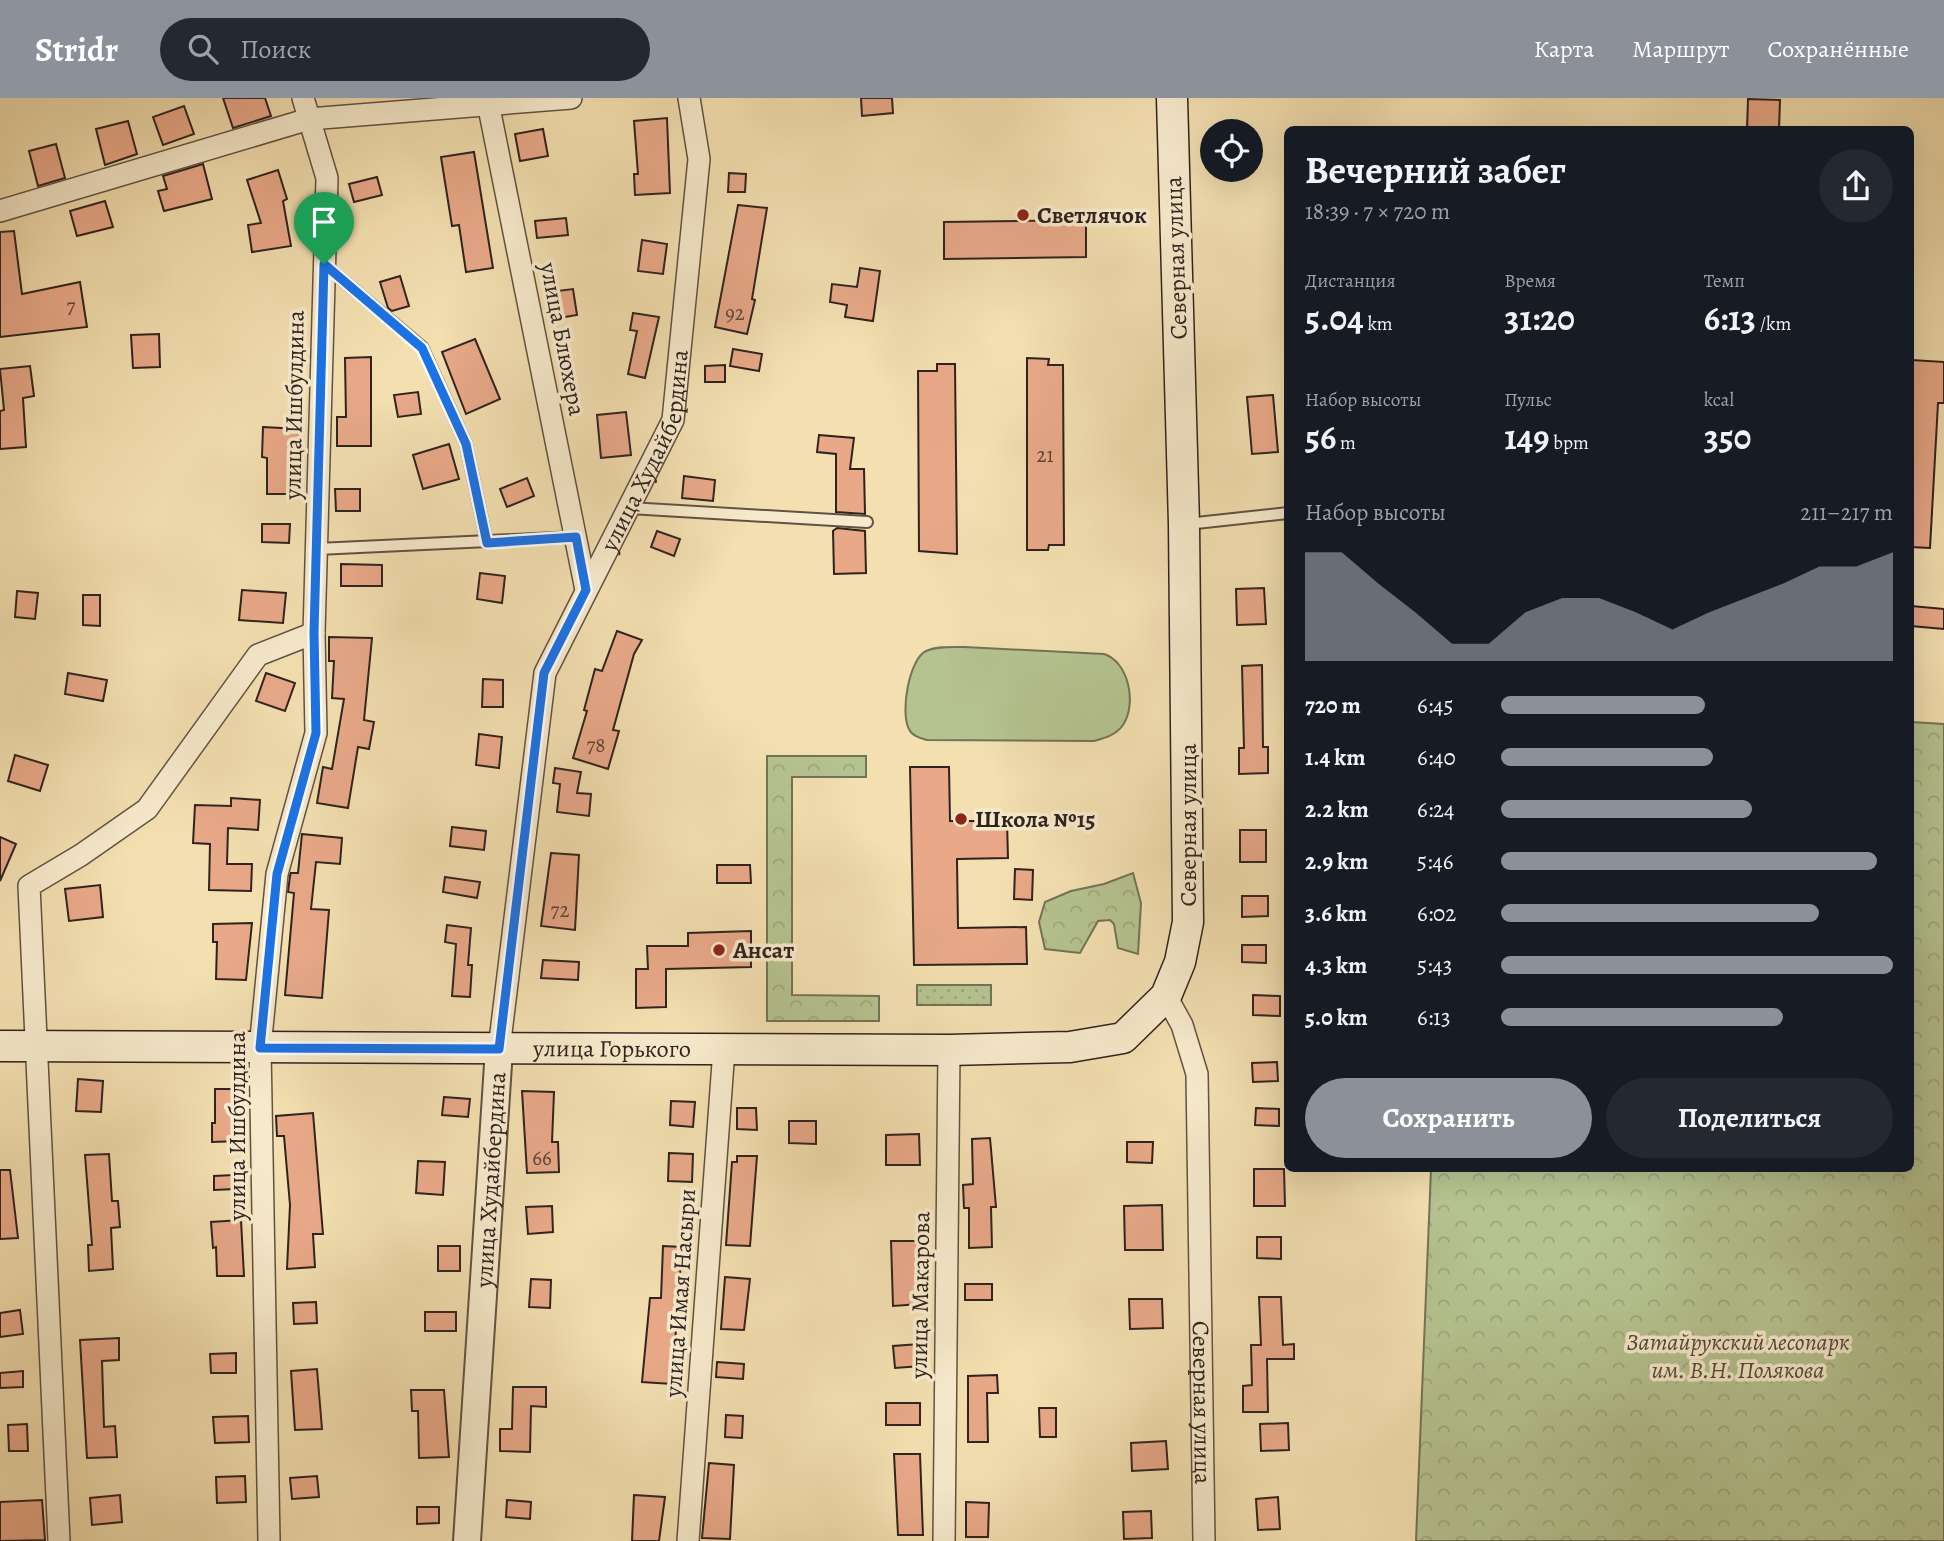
<!DOCTYPE html>
<html lang="ru">
<meta charset="utf-8">
<style>
:root{--surface:#171b24;--page:#242831;--text:#f1f3f6;--muted:#9ea1a6;--accent:#8c9099}
body{margin:0;font-family:Alegreya,serif;background:var(--page);color:var(--text);height:100vh;display:flex;flex-direction:column;font-size:26px;white-space:nowrap}
*{box-sizing:border-box;margin:0}
p{font-size:23px;color:var(--muted)}
.icon{flex:none;width:38px;height:38px;fill:none;stroke:currentColor;stroke-width:2;stroke-linecap:round;stroke-linejoin:round}
.map{position:relative;flex:1;overflow:hidden}
.details{position:absolute;left:1284px;top:28px;width:630px;height:1046px;display:flex;flex-direction:column;background:var(--surface);border-radius:10px;box-shadow:0 7px 28px #0002}
.details>*{flex:none}
.buttons{position:absolute;left:1200px;top:21px;display:grid;gap:14px}
.buttons a{display:grid;place-items:center;width:63px;height:63px;border-radius:50%;background:var(--surface);box-shadow:0 7px 28px #0002;font-size:35px}
.pin{position:absolute;display:grid;place-items:center;width:60px;height:60px;color:#fff;margin:-72px -30px;border-radius:50% 50% 50% 0;rotate:-45deg;box-shadow:0 0 7px #0007}
.pin .icon{rotate:45deg}
.round{display:grid;place-items:center;flex:none;width:74px;height:74px;border-radius:37px;background:var(--page)}
.overview{display:flex;align-items:center;justify-content:space-between;height:119px;padding:0 21px}
h1{font-size:38px;font-weight:600;line-height:52px}
.figures{display:grid;grid-template-columns:repeat(3,1fr);gap:10px;height:119px;padding:7px 21px}
.figures div{display:grid;align-content:center}
.figures b{font-size:35px;font-weight:600}
.figures small{font-size:19px;font-weight:400}
.figures p{font-size:19px}
.chart{height:196px;padding:14px 21px}
.chart p{display:flex;justify-content:space-between}
.chart svg{width:100%;height:126px;margin-top:7px;fill:var(--accent);opacity:.7}
.action{display:flex;gap:14px;margin-top:auto;padding:14px 21px}
.action a{flex:1;height:80px;border-radius:42px;background:var(--accent);color:#fff;font-size:28px;font-weight:600;line-height:80px;text-align:center}
.action a+a{background:var(--page);color:var(--text)}
ul{padding:0 21px;list-style:none;font-size:23px}
li{display:grid;grid-template-columns:112px 84px 1fr;align-items:center;height:52px}
li i{height:18px;border-radius:9px;background:var(--accent)}
header{display:flex;align-items:center;gap:42px;box-sizing:border-box;height:98px;padding:0 35px;background:var(--accent);color:#fff}
header strong{font-size:33px}
nav{display:flex;gap:38px;margin-inline-start:auto;font-size:24px}
.search{width:490px;height:63px;background:var(--page);display:flex;align-items:center;gap:18px;box-sizing:border-box;padding:0 24px;border-radius:38px;color:var(--muted);font-size:26px}
.map>svg:first-child{display:block}
</style>
<header>
<strong>Stridr</strong>
<div class="search"><svg class="icon" aria-label="search" viewBox="0 0 24 24"><circle cx="10" cy="10" r="6"/><path d="M15 15l6 6"/></svg>Поиск</div>
<nav><a>Карта</a><a>Маршрут</a><a>Сохранённые</a></nav>
</header>
<div class="map">
<svg width="1944" height="1443" viewBox="0 0 1944 1443">
<defs>
<pattern id="grass-dots" width="8" height="8" patternUnits="userSpaceOnUse" patternTransform="scale(1.75)"><rect width="8" height="8" fill="#b5c390"/><path d="M2 2h.1M6 6h.1" fill="none" stroke="#9ca77c" stroke-width="1.8" stroke-linecap="round"/></pattern>
<pattern id="forest-crowns" width="20" height="18" patternUnits="userSpaceOnUse" patternTransform="scale(1.75)"><rect width="20" height="18" fill="#b5c390"/><path d="M2 6a3 3 0 1 1 6 0M12 15a3 3 0 1 1 6 0" fill="none" stroke="#9ca77c"/></pattern>
</defs>
<rect width="100%" height="100%" fill="#f3dfb0"/>
<filter id="stains"><feTurbulence type="fractalNoise" baseFrequency=".00286" numOctaves="4"/><feColorMatrix values="0 0 0 0 .2 0 0 0 0 .09 0 0 0 0 .02 0 0 0 .5 -.17"/></filter>
<radialGradient id="worn" r=".72"><stop offset=".6" stop-color="#630" stop-opacity="0"/><stop offset="1" stop-color="#630" stop-opacity=".3"/></radialGradient>
<rect fill="url(#grass-dots)" stroke="#727358" stroke-width="2" x="917" y="887" width="74" height="20"/>
<g fill="url(#forest-crowns)" stroke="#727358" stroke-width="2">
<polygon points="1911,624 1944,626 1944,1443 1416,1443 1431,1071 1911,1071"/>
<polygon points="767,658 866,658 866,679 792,679 792,897 879,898 879,923 767,923"/>
<polygon points="1133,775 1141,805 1138,856 1118,850 1114,826 1110,822 1098,823 1080,855 1045,851 1039,824 1045,804 1071,793 1104,786"/>
</g>
<path fill="#b5c390" stroke="#727358" stroke-width="2" d="M964 549 1104 556C1129 564 1137 606 1123 627 1116 637 1105 640 1094 643L927 642C920 640 912 638 909 631 900 615 909 561 926 553 937 548 952 549 964 549Z"/>
<g fill="#e9a989" stroke="#2f231f" stroke-width="2">
<polygon points="223,0 265,0 271,18 233,30"/>
<polygon points="861,0 892,0 893,15 862,18"/>
<polygon points="1748,1 1780,2 1779,32 1747,32"/>
<polygon points="184,8 194,36 163,47 153,19"/>
<polygon points="667,20 670,95 635,97 634,76 638,76 634,23"/>
<polygon points="128,23 137,56 105,67 96,31"/>
<polygon points="543,31 548,58 520,63 515,36"/>
<polygon points="56,46 65,80 38,88 29,53"/>
<polygon points="474,54 493,170 466,174 459,127 452,128 441,59"/>
<polygon points="203,66 212,101 164,113 158,93 167,91 163,78"/>
<polygon points="278,72 287,101 283,103 291,148 252,154 248,127 261,125 247,82"/>
<polygon points="729,75 746,76 745,94 728,94"/>
<polygon points="377,79 382,97 354,104 349,86"/>
<polygon points="105,103 113,129 77,138 70,113"/>
<polygon points="738,107 767,110 752,201 755,202 747,236 715,229"/>
<polygon points="566,120 568,137 537,140 535,123"/>
<polygon points="1086,122 1086,159 944,161 944,124"/>
<polygon points="14,133 22,196 80,184 87,229 0,239 0,134"/>
<polygon points="642,142 667,146 663,176 638,173"/>
<polygon points="860,170 880,173 873,223 845,219 847,207 830,204 832,186 857,189"/>
<polygon points="400,178 409,208 392,213 388,210 380,184"/>
<polygon points="573,191 577,217 553,221 549,194"/>
<polygon points="633,215 659,219 645,280 628,276 637,233 630,232"/>
<polygon points="159,236 160,269 133,270 131,237"/>
<polygon points="475,241 500,301 466,316 442,254"/>
<polygon points="733,251 762,256 759,273 730,268"/>
<polygon points="371,259 371,348 337,348 337,319 346,319 345,260"/>
<polygon points="1027,260 1049,261 1048,267 1063,267 1064,447 1049,447 1048,452 1027,452"/>
<polygon points="1911,262 1944,264 1944,305 1938,305 1930,450 1911,449"/>
<polygon points="937,266 955,266 957,456 919,453 918,273 937,273"/>
<polygon points="725,267 725,284 705,284 705,268"/>
<polygon points="30,268 34,298 23,300 26,349 0,351 0,313 4,312 0,271"/>
<polygon points="418,294 421,316 398,319 394,297"/>
<polygon points="1273,297 1278,354 1252,356 1247,299"/>
<polygon points="626,314 631,357 601,360 597,317"/>
<polygon points="263,329 299,331 298,361 291,361 291,396 267,396 267,360 262,359"/>
<polygon points="819,337 854,340 850,371 864,371 865,416 836,414 836,356 817,354"/>
<polygon points="449,346 459,381 423,391 413,357"/>
<polygon points="684,378 715,382 713,403 682,400"/>
<polygon points="527,380 534,398 507,409 500,391"/>
<polygon points="335,391 360,391 360,413 336,413"/>
<polygon points="262,426 290,426 289,445 262,444"/>
<polygon points="837,430 865,433 866,475 834,476 833,433"/>
<polygon points="657,433 680,441 674,458 651,449"/>
<polygon points="341,466 382,467 382,488 341,488"/>
<polygon points="480,475 505,478 502,505 477,501"/>
<polygon points="1264,490 1266,526 1237,527 1236,491"/>
<polygon points="242,492 286,495 283,525 239,522"/>
<polygon points="17,493 38,495 35,521 15,519"/>
<polygon points="83,497 100,497 100,528 83,527"/>
<polygon points="1911,508 1944,511 1944,531 1911,528"/>
<polygon points="617,533 642,542 634,556 613,632 619,633 608,671 573,660 587,613 584,612 595,571 602,573"/>
<polygon points="329,539 372,540 364,622 374,624 369,651 358,649 348,710 317,705 323,669 332,671 344,601 332,600 334,563 329,563"/>
<polygon points="1262,567 1263,649 1268,649 1268,675 1239,676 1239,650 1244,650 1242,568"/>
<polygon points="68,575 107,582 103,603 65,596"/>
<polygon points="266,575 295,585 285,613 256,603"/>
<polygon points="483,581 503,582 503,609 482,609"/>
<polygon points="479,636 502,639 499,670 476,667"/>
<polygon points="15,657 48,667 40,693 8,683"/>
<polygon points="910,669 949,669 950,723 1007,723 1008,760 957,761 958,830 1026,829 1027,866 914,867"/>
<polygon points="555,670 581,674 577,695 591,696 589,718 557,714 560,686 553,685"/>
<polygon points="231,700 260,702 258,732 228,730 227,766 252,766 251,793 209,792 210,746 193,745 195,707 231,708"/>
<polygon points="452,729 486,733 484,752 450,748"/>
<rect x="1240" y="732" width="26" height="32"/>
<polygon points="302,736 342,740 340,766 316,764 311,811 329,812 322,900 285,897 294,795 288,794 290,778 291,775 298,775"/>
<polygon points="0,739 16,746 0,783"/>
<polygon points="551,755 579,757 575,832 541,828"/>
<polygon points="717,767 750,767 751,785 717,785"/>
<polygon points="1015,771 1033,772 1032,802 1014,801"/>
<polygon points="445,779 480,784 477,800 443,794"/>
<polygon points="100,787 103,819 69,823 65,791"/>
<polygon points="1242,798 1268,798 1268,818 1242,819"/>
<polygon points="252,825 246,882 216,881 217,844 213,844 213,826"/>
<polygon points="447,827 471,830 468,867 472,867 470,899 452,898 456,846 445,844"/>
<polygon points="751,833 751,869 666,871 666,909 636,910 636,871 648,871 647,848 688,848 688,835"/>
<polygon points="1242,847 1266,847 1266,865 1242,864"/>
<polygon points="543,862 579,864 578,882 541,880"/>
<polygon points="1253,897 1280,898 1280,918 1253,917"/>
<polygon points="1277,964 1278,983 1253,984 1252,965"/>
<polygon points="78,981 103,983 101,1014 76,1013"/>
<polygon points="215,991 242,991 239,1043 212,1044 212,1025 215,1025"/>
<polygon points="522,993 554,994 552,1044 558,1044 559,1074 527,1075"/>
<polygon points="444,999 470,1001 468,1019 442,1017"/>
<polygon points="671,1003 695,1004 693,1029 670,1027"/>
<polygon points="737,1010 756,1010 757,1032 737,1031"/>
<polygon points="1256,1010 1279,1011 1279,1028 1255,1027"/>
<polygon points="313,1015 323,1136 313,1136 315,1169 287,1171 290,1107 284,1038 277,1038 276,1018"/>
<polygon points="789,1023 816,1023 816,1046 789,1045"/>
<polygon points="919,1036 920,1067 886,1067 886,1037"/>
<polygon points="990,1040 996,1109 991,1109 992,1149 969,1150 969,1110 964,1110 963,1087 973,1086 972,1041"/>
<polygon points="1127,1044 1153,1044 1152,1065 1127,1064"/>
<polygon points="669,1055 693,1056 692,1084 668,1083"/>
<polygon points="109,1056 112,1103 118,1103 120,1129 111,1130 113,1171 89,1173 88,1147 92,1147 85,1057"/>
<polygon points="737,1058 757,1058 750,1148 726,1147 732,1064 737,1064"/>
<polygon points="418,1063 445,1064 443,1097 416,1095"/>
<polygon points="1254,1071 1284,1071 1285,1108 1254,1108"/>
<polygon points="0,1072 10,1072 18,1140 0,1141"/>
<polygon points="234,1077 235,1091 214,1092 214,1078"/>
<polygon points="1162,1107 1163,1152 1125,1152 1124,1108"/>
<polygon points="552,1108 553,1134 528,1136 526,1109"/>
<polygon points="241,1122 244,1178 217,1178 216,1149 213,1150 211,1124"/>
<polygon points="1257,1139 1281,1139 1281,1161 1257,1160"/>
<polygon points="891,1143 918,1143 920,1206 893,1208"/>
<rect x="438" y="1148" width="22" height="25"/>
<polygon points="663,1148 682,1149 672,1286 642,1284 650,1200 661,1200"/>
<polygon points="725,1179 750,1181 744,1232 721,1231"/>
<polygon points="531,1181 551,1182 550,1210 529,1209"/>
<rect x="965" y="1186" width="27" height="16"/>
<polygon points="1259,1199 1281,1199 1283,1247 1294,1246 1294,1261 1267,1261 1268,1314 1243,1314 1243,1288 1252,1287 1251,1247 1261,1247"/>
<polygon points="1129,1201 1162,1201 1163,1230 1130,1231"/>
<polygon points="316,1204 317,1225 294,1226 293,1205"/>
<polygon points="20,1212 23,1236 0,1239 0,1215"/>
<rect x="425" y="1214" width="31" height="19"/>
<polygon points="119,1240 119,1262 102,1263 104,1329 115,1328 117,1359 87,1360 80,1242"/>
<polygon points="919,1246 921,1268 895,1270 893,1248"/>
<polygon points="236,1255 236,1275 211,1275 210,1256"/>
<polygon points="717,1264 744,1266 743,1281 716,1279"/>
<polygon points="317,1271 322,1331 295,1332 291,1273"/>
<polygon points="23,1273 23,1289 0,1290 0,1275"/>
<polygon points="997,1277 998,1295 987,1295 988,1344 968,1344 968,1278"/>
<polygon points="513,1289 546,1289 546,1309 531,1308 530,1354 500,1353 500,1331 512,1331"/>
<polygon points="411,1292 444,1292 449,1359 419,1360 418,1313 412,1313"/>
<rect x="886" y="1305" width="34" height="22"/>
<polygon points="1039,1310 1056,1310 1056,1339 1040,1339"/>
<polygon points="726,1317 743,1318 742,1340 725,1339"/>
<polygon points="248,1318 249,1344 215,1345 213,1319"/>
<polygon points="1288,1325 1289,1352 1261,1353 1260,1326"/>
<polygon points="27,1326 28,1353 9,1353 8,1327"/>
<polygon points="1166,1343 1168,1371 1132,1373 1131,1345"/>
<polygon points="894,1356 920,1356 923,1437 898,1437"/>
<polygon points="709,1365 734,1367 730,1441 702,1440"/>
<polygon points="245,1378 246,1404 217,1405 216,1379"/>
<polygon points="317,1378 319,1399 292,1401 290,1380"/>
<polygon points="120,1397 122,1424 92,1427 90,1400"/>
<polygon points="634,1397 665,1399 659,1443 632,1443"/>
<polygon points="1278,1399 1280,1431 1258,1432 1256,1401"/>
<polygon points="42,1402 45,1442 0,1443 0,1404"/>
<polygon points="507,1402 531,1404 530,1421 506,1419"/>
<polygon points="966,1404 989,1405 988,1439 966,1439"/>
<polygon points="417,1409 439,1409 439,1425 417,1426"/>
<polygon points="1151,1413 1152,1440 1124,1441 1123,1414"/>
</g>
<g fill="none" stroke-linecap="round" stroke-linejoin="round">
<g stroke="#605243" stroke-width="14">
<g id="service">
<polyline points="326,168 422,249 466,346 487,445"/>
<polyline points="629,410 867,424"/>
<polyline points="1187,426 1288,415"/>
<polyline points="317,451 576,439"/>
</g>
</g>
<g stroke="#605243" stroke-width="24">
<g id="minor">
<polyline points="487,0 586,492"/>
<polyline points="0,113 309,21 571,0"/>
<path id="s1" d="M1166 898 1182 927 1197 976 1204 1443"/>
<path id="s2" d="M499 951 545 575 673 322 699 61 689 0"/>
<polyline points="59,1443 29,788 81,757 147,711 258,557 314,535"/>
<polyline points="269,1443 260,950 277,776 316,635 314,535 327,80 303,0"/>
<polyline points="688,1443 724,951"/>
<polyline points="944,1443 949,952"/>
</g>
</g>
<g stroke="#605243" stroke-width="30">
<g id="tertiary">
<path id="s3" d="M467 1443 499 951"/>
</g>
</g>
<g stroke="#2f231f" stroke-width="33">
<g id="secondary">
<path id="s4" d="M0 948 949 952 1070 949 1123 940 1166 898 1180 864 1188 824 1184 426 1172 0"/>
</g>
</g>
<use href="#service" stroke="#f7eacc" stroke-width="10"/>
<use href="#minor" stroke="#f7eacc" stroke-width="21"/>
<use href="#tertiary" stroke="#f7eacc" stroke-width="26"/>
<use href="#secondary" stroke="#f7eacc" stroke-width="30"/>
</g>
<g fill="none" stroke-linecap="round" stroke-linejoin="round">
<g stroke="#fff" stroke-width="14">
<polygon id="route" points="324,166 422,250 466,346 487,445 576,439 586,492 544,575 499,951 260,950 277,776 316,635 314,535"/>
</g>
<use href="#route" stroke="#1a73e8" stroke-width="9"/>
</g>
<g fill="#8f2418" stroke="#f7eacc" stroke-width="2.5">
<circle cx="1023" cy="117" r="7"/>
<circle cx="961" cy="721" r="7"/>
<circle cx="719" cy="852" r="7"/>
</g>
<g text-anchor="middle" stroke-width="7" stroke-linejoin="round" paint-order="stroke">
<g font-size="21" fill="#5e443a">
<text x="71" y="215">7</text>
<text x="735" y="222">92</text>
<text x="1045" y="364">21</text>
<text x="596" y="654">78</text>
<text x="560" y="819">72</text>
<text x="542" y="1067">66</text>
</g>
<g font-size="24" font-weight="bold" fill="#2f231f" stroke="#f7eacc" text-anchor="start">
<text x="1037" y="125">Светлячок</text>
<text x="975" y="729">Школа №15</text>
<text x="733" y="860">Ансат</text>
</g>
<g font-size="24" fill="#2f231f" stroke="#f7eacc">
<text transform="translate(1176 160) rotate(-92)" y="8">Северная улица</text>
<text transform="translate(563 241) rotate(79)" y="8">улица Блюхера</text>
<text transform="translate(294 307) rotate(-89)" y="8">улица Ишбулдина</text>
<text dy="8" stroke="none"><textPath href="#s2" startOffset="625">улица Худайбердина</textPath></text>
<text transform="translate(1188 727) rotate(-90)" y="8">Северная улица</text>
<text dy="8" stroke="none"><textPath href="#s4" startOffset="612">улица Горького</textPath></text>
<text transform="translate(237 1028) rotate(-90)" y="8">улица Ишбулдина</text>
<text dy="8" stroke="none"><textPath href="#s3" startOffset="362">улица Худайбердина</textPath></text>
<text transform="translate(680 1195) rotate(-86)" y="8">улица Имая Насыри</text>
<text transform="translate(920 1197) rotate(-89)" y="8">улица Макарова</text>
<text dy="8" stroke="none"><textPath href="#s1" startOffset="413">Северная улица</textPath></text>
</g>
<g font-size="24" font-style="italic" fill="#504b3b" stroke="#f7eacc">
<text x="1738" y="1252">Затайрукский лесопарк<tspan x="1738" dy="28">им. В.Н. Полякова</tspan></text>
</g>
</g>
<rect width="100%" height="100%" filter="url(#stains)"/>
<rect width="100%" height="100%" fill="url(#worn)"/>
</svg>
<div class="buttons">
<a><svg class="icon" aria-label="locate" viewBox="0 0 24 24"><circle cx="12" cy="12" r="6"/><path d="M12 2v4M12 18v4M2 12h4M18 12h4"/></svg></a>
</div>
<div class="pin" style="left:324px;top:166px;background:#1e9e55"><svg class="icon" aria-label="arrive" viewBox="0 0 24 24"><path d="M6 21V4h12l-3 4 3 4H6"/></svg></div>
<section class="details">
<div class="overview"><div><h1>Вечерний забег</h1><p>18:39 · 7 × 720 m</p></div><a class="round"><svg class="icon" aria-label="share" viewBox="0 0 24 24"><path d="M12 15V3M7 8l5-5 5 5M5 13v7h14v-7"/></svg></a></div>
<div class="figures">
<div><p>Дистанция</p><b>5.04<small> km</small></b></div>
<div><p>Время</p><b>31:20</b></div>
<div><p>Темп</p><b>6:13<small> /km</small></b></div>
</div>
<div class="figures">
<div><p>Набор высоты</p><b>56<small> m</small></b></div>
<div><p>Пульс</p><b>149<small> bpm</small></b></div>
<div><p>kcal</p><b>350</b></div>
</div>
<div class="chart"><p><span>Набор высоты</span>211–217 m</p>
<svg viewBox="0 0 160 44" preserveAspectRatio="none"><path d="M0 44V6L10 6L20 17L30 27L40 38L50 38L60 27L70 22L80 22L90 27L100 33L110 27L120 22L130 17L140 11L150 11L160 6V44z"/></svg>
</div>
<ul>
<li><b>720 m</b>6:45<i style="width:52%"></i></li>
<li><b>1.4 km</b>6:40<i style="width:54%"></i></li>
<li><b>2.2 km</b>6:24<i style="width:64%"></i></li>
<li><b>2.9 km</b>5:46<i style="width:96%"></i></li>
<li><b>3.6 km</b>6:02<i style="width:81%"></i></li>
<li><b>4.3 km</b>5:43<i style="width:100%"></i></li>
<li><b>5.0 km</b>6:13<i style="width:72%"></i></li>
</ul>
<div class="action"><a>Сохранить</a><a>Поделиться</a></div>
</section>
</div>
